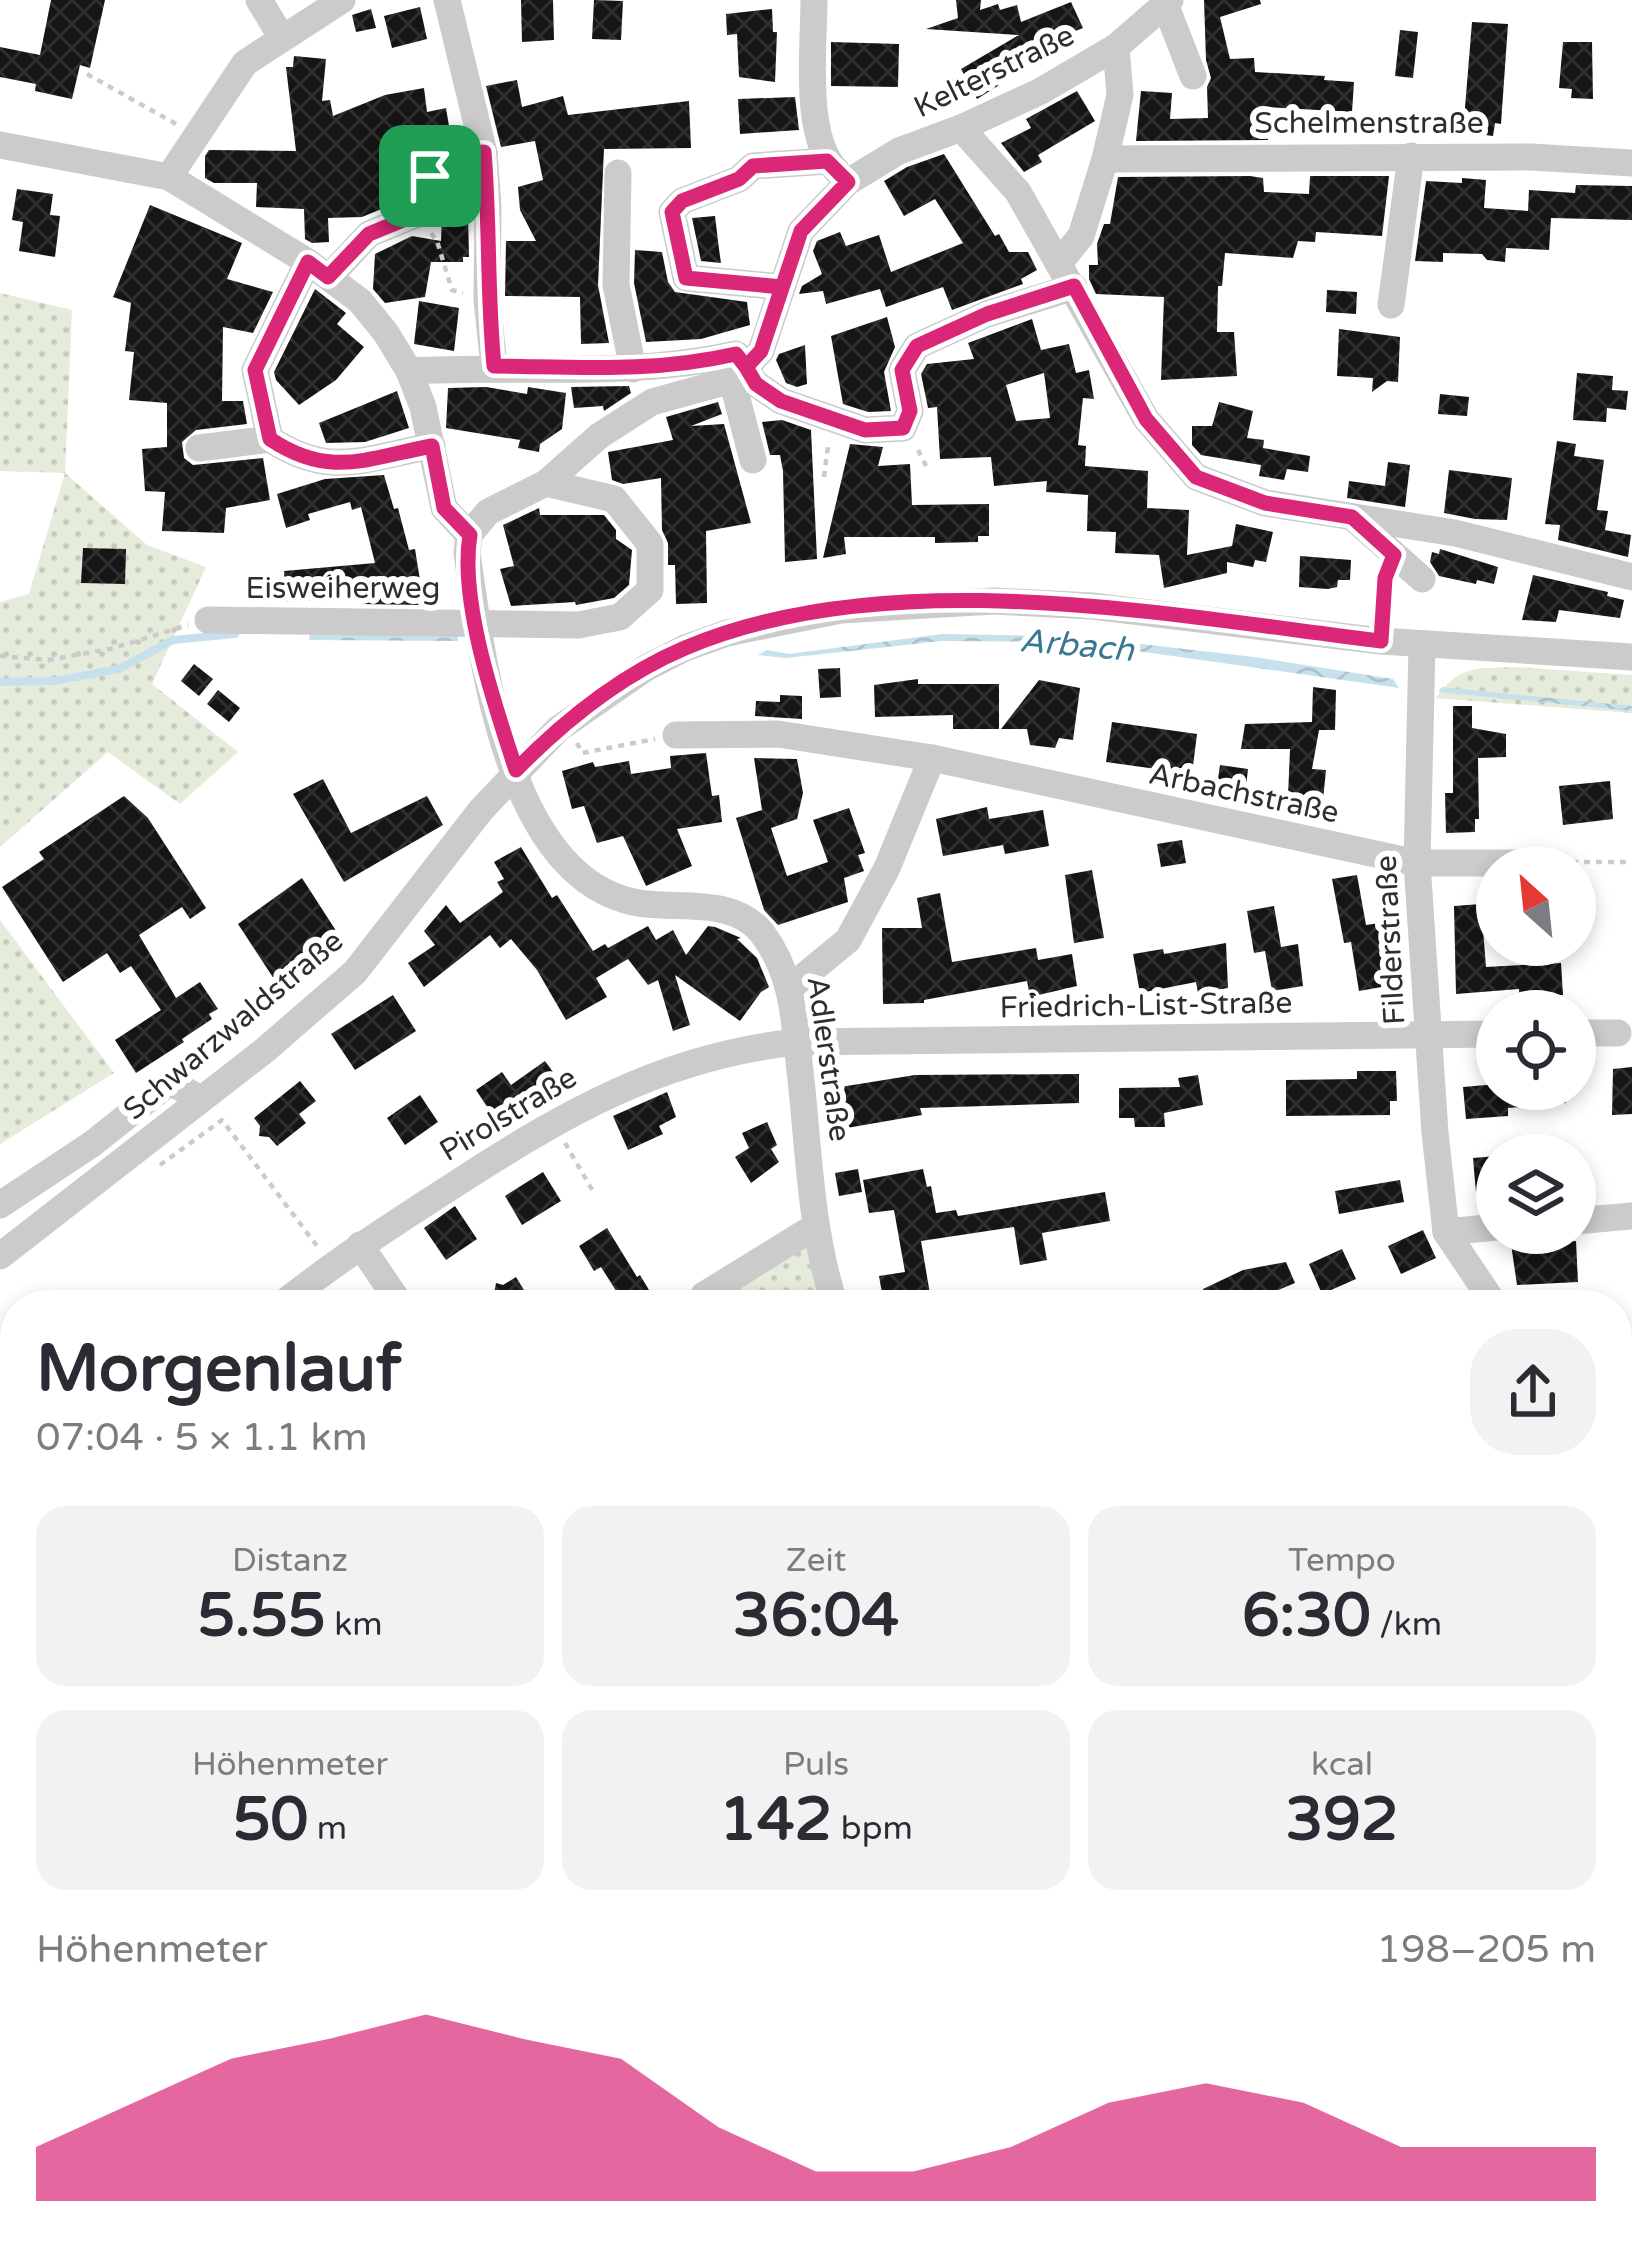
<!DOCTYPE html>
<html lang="de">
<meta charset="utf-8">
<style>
:root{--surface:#fff;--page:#f2f2f3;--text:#2b2b33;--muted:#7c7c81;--accent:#db2777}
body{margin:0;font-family:"Varela Round",sans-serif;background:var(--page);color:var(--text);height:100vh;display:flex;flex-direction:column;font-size:45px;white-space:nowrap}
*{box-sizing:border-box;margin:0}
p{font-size:39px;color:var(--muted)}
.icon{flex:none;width:66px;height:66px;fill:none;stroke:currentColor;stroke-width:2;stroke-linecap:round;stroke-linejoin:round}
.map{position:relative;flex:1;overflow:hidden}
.panel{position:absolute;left:0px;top:1290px;width:1632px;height:975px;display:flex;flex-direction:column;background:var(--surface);border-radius:48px 48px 0 0;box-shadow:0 6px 18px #0003}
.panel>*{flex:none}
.needle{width:78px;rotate:333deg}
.buttons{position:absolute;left:1476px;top:846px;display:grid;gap:24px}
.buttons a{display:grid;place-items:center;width:120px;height:120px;border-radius:50%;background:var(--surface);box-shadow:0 6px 18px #0003;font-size:60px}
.pin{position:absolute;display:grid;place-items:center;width:102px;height:102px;color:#fff;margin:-51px;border-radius:24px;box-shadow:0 6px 18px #0006}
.round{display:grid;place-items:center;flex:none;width:126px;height:126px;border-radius:48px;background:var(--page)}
.head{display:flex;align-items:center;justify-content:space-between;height:204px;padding:0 36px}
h1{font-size:66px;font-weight:800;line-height:90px}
.figures{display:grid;grid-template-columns:repeat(3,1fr);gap:18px;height:204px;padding:12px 36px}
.figures div{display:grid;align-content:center;border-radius:30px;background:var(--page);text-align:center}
.figures b{font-size:60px;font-weight:800}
.figures small{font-size:33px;font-weight:400}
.figures p{font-size:33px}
.chart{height:336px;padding:24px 36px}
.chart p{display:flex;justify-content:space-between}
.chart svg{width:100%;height:216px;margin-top:12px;fill:var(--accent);opacity:.7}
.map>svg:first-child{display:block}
</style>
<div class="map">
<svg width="1632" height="2264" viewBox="0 0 1632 2264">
<defs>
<pattern id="green-dots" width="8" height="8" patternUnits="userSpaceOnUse" patternTransform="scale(3)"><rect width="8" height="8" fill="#e6ecdb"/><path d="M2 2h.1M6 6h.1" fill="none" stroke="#c6cbbc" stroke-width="1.8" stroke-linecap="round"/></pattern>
<pattern id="water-waves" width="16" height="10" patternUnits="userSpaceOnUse" patternTransform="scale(3)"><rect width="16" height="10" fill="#c7e1ec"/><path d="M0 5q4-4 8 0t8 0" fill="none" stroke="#abc1cb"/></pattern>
<pattern id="building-cross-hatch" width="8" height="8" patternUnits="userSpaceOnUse" patternTransform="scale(3)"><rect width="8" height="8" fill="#151515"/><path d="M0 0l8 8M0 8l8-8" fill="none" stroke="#2f2f2f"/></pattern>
</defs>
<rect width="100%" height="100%" fill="#fff"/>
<g fill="url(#green-dots)">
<polygon points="0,293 72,310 65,473 147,545 206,567 152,684 238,752 180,804 108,752 0,847 0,602 29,594 65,473 0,471"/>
<path d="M1515 667 1632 675V713L1436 698C1461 664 1475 669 1515 667Z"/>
<polygon points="0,920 114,1073 0,1144"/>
<polygon points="806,1238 821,1305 707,1305"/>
<polygon points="0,1689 15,1707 15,1866 0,1853"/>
<polygon points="1632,1966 1632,2055 1617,2067 1617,1971"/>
<polygon points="370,2250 879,2250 887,2264 380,2264"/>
<polygon points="1281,2250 1350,2250 1327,2264 1257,2264"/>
</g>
<g fill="url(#water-waves)">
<polygon points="310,632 458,633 458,641 309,640"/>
<polygon points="942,634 1072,636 1254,657 1393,679 1399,688 1073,642 942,641 786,658 758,655 767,650 789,654"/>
<polygon points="1442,687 1632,706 1632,711 1438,692"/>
</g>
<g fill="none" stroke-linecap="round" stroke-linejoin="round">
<g stroke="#c7e1ec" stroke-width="8">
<polyline points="0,682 53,681 119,669 173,640 235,634"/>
<polyline points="1617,2049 1632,2037"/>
<polyline points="1303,2264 1327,2250"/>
</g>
</g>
<g fill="url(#building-cross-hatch)" fill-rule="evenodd">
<polygon points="51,0 105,0 90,68 80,65 72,99 35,91 36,84 0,77 0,47 40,55"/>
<polygon points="521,0 553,0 554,40 522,42"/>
<polygon points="594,0 623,1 621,40 592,39"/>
<polygon points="956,0 981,0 980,10 998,4 1000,10 1017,5 1021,22 1071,2 1083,28 1033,48 1040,60 977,99 961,69 1019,35 926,29 958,18"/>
<polygon points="1204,0 1260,0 1261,4 1220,17 1230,59 1254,58 1255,72 1325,76 1324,80 1354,82 1352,112 1267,107 1268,140 1136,141 1141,91 1172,93 1170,119 1208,118 1207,87 1211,78 1206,60"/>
<polygon points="420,7 427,39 392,48 384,16"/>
<polygon points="371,9 376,28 356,32 352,15"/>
<polygon points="772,9 773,32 777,32 775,82 739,77 737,34 727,35 726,14"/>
<polygon points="1472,22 1508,24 1501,124 1495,123 1493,136 1463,132"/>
<polygon points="1400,30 1418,32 1413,78 1395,76"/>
<polygon points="831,42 899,44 898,87 831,86"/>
<polygon points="1563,42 1592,42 1593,99 1571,98 1572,89 1559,88"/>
<polygon points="294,56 326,59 322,101 330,100 333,116 385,95 424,88 427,112 446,108 451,138 432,139 419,150 395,155 396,178 383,178 384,208 362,217 328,218 329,242 312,243 305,239 304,209 256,207 257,183 214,183 205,178 205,156 209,150 296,151 286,67 293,67"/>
<polygon points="517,80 522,107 563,96 568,115 689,101 691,148 604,149 598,285 609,343 581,344 580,297 505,296 506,241 536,241 520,210 518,187 543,180 535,141 501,147 486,86"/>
<polygon points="1077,91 1095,121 1038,155 1042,162 1024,172 1001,143 1031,128 1026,119"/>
<polygon points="795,97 799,130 740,134 738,99"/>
<polygon points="944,154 995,236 999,234 1009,252 1028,252 1037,270 1021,279 1023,284 952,310 943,287 886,307 880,289 826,304 823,291 799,294 802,286 822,274 813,251 817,241 840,232 846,246 879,235 891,272 963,243 935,199 904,216 884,181 907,167"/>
<polygon points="467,172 469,257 463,257 463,262 431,262 425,297 385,303 373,289 375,254 412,236 441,241 442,213 447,213 443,188 448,174"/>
<polygon points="1250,176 1263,178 1264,192 1309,194 1310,176 1389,176 1382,236 1316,232 1315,242 1298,241 1293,258 1225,253 1222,286 1218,286 1217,332 1234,332 1237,376 1161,380 1164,297 1096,294 1089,279 1089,265 1098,265 1097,244 1104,224 1110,224 1118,177"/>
<polygon points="1462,178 1486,180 1484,208 1528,211 1529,190 1575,193 1576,185 1632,186 1632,220 1551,218 1549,250 1506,248 1505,262 1487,260 1482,254 1443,253 1443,262 1415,261 1426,181 1462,183"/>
<polygon points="17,189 53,194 50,215 60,216 55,257 19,251 23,222 12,220"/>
<polygon points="150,205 242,243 227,279 273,292 253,333 223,327 222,401 243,401 247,424 196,430 182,442 184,458 193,465 263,458 270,500 226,508 224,533 162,531 165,492 145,491 142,449 167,447 167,403 129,400 134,352 125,351 131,303 113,297"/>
<polygon points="715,216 719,249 721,263 701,261 692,218"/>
<polygon points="635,250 662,252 668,282 675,292 747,302 750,325 701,339 646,342 634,283"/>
<polygon points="315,289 346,313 337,324 364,347 336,380 299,405 276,380 274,372"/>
<polygon points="1327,290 1357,292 1356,314 1326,312"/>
<polygon points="419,301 459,308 454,351 414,344"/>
<polygon points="887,317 895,347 884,372 891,411 868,412 843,404 831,336"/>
<path d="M1032 319 1041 350 1069 344 1076 373 1089 370 1094 399 1083 398 1078 445 1086 446 1085 466 1148 471 1147 508 1189 510 1187 555 1232 546 1236 524 1273 532 1266 562 1255 560 1253 567 1227 562V573L1164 588 1159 555 1115 553 1116 532 1087 531 1088 495 1046 492 1047 481 994 486 991 457 940 459 937 407 928 408 921 374 927 364 974 359 968 343ZM1044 373 1050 418 1016 421 1006 385Z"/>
<polygon points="1339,329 1400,337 1398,382 1387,381 1372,392 1373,378 1337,376"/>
<polygon points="805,345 807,384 797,387 786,383 776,360 779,354"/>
<polygon points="1577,373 1613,376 1612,390 1628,391 1626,410 1607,408 1606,422 1573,420"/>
<polygon points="629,386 631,393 604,411 603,406 574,408 571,387"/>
<polygon points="486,387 527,394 528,387 566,393 562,429 540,444 539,452 518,448 520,440 446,428 448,388"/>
<polygon points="397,391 409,428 365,442 326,443 319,423"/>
<polygon points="1440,394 1469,397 1467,416 1438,414"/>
<polygon points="718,402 722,414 691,426 724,424 751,523 706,531 707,603 676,604 675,565 668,565 668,543 662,530 661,478 623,484 612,480 608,452 673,440 666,417"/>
<polygon points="1219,402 1253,411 1247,438 1264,440 1263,448 1310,456 1308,472 1287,469 1284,480 1259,476 1261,465 1201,455 1192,445 1192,426 1212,426"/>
<polygon points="782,420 811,430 817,559 785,562 783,471 780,455 770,455 762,422"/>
<polygon points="1557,441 1576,444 1574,456 1604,460 1597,510 1608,511 1605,530 1631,535 1628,557 1558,540 1560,525 1545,524"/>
<polygon points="850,444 883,447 878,466 910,464 912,505 989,504 989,536 978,536 978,542 935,543 935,537 844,537 846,554 823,558"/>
<polygon points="1388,462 1410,465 1405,507 1347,498 1349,481 1385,486"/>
<polygon points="1449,470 1512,478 1507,520 1475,519 1444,513"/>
<polygon points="384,475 394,509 398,508 409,550 415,549 424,605 360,604 360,598 286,602 284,571 375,563 361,507 352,510 350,502 308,514 310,520 286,528 277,494 325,479"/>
<polygon points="539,508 540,515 604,515 616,530 616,539 632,550 629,585 614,598 576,605 575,602 511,606 500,569 514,566 503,525"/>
<polygon points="83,548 126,549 125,584 81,583"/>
<polygon points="1440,549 1498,567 1494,584 1477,580 1476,584 1439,576 1430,562 1432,552 1439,554"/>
<polygon points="1300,556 1351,560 1350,580 1338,580 1337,587 1328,589 1299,587"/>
<polygon points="1533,575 1608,592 1607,596 1624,600 1620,618 1559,610 1556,622 1522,620"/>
<polygon points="194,664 213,679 199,696 181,681"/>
<polygon points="840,668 841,697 820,698 818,669"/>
<polygon points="918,679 918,684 999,684 999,729 953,729 953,715 875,717 874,685"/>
<polygon points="1039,680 1080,688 1073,740 1059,738 1055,748 1030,745 1027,729 1001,729"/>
<polygon points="1313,687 1336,690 1335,730 1319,730 1312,769 1326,770 1323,800 1288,796 1290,749 1241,749 1245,724 1312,722"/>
<polygon points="218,690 240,708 229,722 207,704"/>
<polygon points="780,695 802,696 802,719 755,716 756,701 780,702"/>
<polygon points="1453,706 1472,706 1472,728 1506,734 1506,757 1478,758 1479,819 1475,819 1475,832 1446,833 1445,793 1453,793"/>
<polygon points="1112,722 1197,734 1192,774 1106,762"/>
<polygon points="706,753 712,796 719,795 722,822 677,829 692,866 646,886 623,836 597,843 584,806 572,809 562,771 593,762 595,767 629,761 631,774 671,768 670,756"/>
<polygon points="754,758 797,759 803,793 797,819 771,828 787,876 828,862 813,820 849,808 865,853 858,855 864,871 844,878 848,902 778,925 764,910 736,818 762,810"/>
<polygon points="1220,765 1248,769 1245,795 1216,792"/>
<polygon points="323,779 351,833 427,796 443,825 344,882 293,794"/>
<polygon points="1610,781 1613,819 1563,825 1559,786"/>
<polygon points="124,796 148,818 206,908 190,919 182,907 139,935 176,998 200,982 218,1009 209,1014 212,1019 182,1039 184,1042 136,1073 115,1040 161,1010 131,966 120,973 107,953 63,982 2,887 44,859 39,852"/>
<polygon points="987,807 989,819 1043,810 1049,846 1005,854 1003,845 943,856 936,819"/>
<polygon points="1182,840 1186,863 1161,867 1157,844"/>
<polygon points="521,847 552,898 557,895 593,951 605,944 608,948 648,926 656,940 673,930 686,955 708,926 715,927 741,938 737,939 757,958 769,987 761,992 740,1021 675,975 690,1025 673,1031 658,980 648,985 628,959 596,978 607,997 566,1020 537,970 511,939 500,948 490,935 424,987 408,963 435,945 424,931 446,905 460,923 503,892 497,882 504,879 494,862"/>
<polygon points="1092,870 1104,938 1074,943 1065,875"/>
<polygon points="1357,875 1366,925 1380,923 1393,985 1359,991 1351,942 1344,943 1332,879"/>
<polygon points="302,878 342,940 276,982 238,924"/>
<polygon points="940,893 952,962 1036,948 1038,960 1072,954 1077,986 1030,997 1027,981 924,1000 924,1003 883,1004 882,928 922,928 917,898"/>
<polygon points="1481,904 1486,967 1561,963 1563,995 1519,998 1519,989 1456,994 1454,906"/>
<polygon points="1274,906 1281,947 1298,944 1303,986 1272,991 1265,951 1254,953 1247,911"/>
<polygon points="1226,943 1228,988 1198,993 1196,982 1140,993 1133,954 1163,949 1164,954"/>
<polygon points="393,995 416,1031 355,1070 331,1034"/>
<polygon points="545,1061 558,1079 507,1113 504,1109 494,1117 476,1090 502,1072 511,1085"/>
<polygon points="1632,1067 1632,1114 1612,1115 1613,1069"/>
<polygon points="1357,1071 1396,1071 1397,1101 1390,1101 1390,1115 1286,1116 1286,1080 1357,1079"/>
<polygon points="1079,1074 1079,1103 920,1108 922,1115 835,1130 828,1089 915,1075"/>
<polygon points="1198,1075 1203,1105 1164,1113 1165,1127 1135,1127 1134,1118 1119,1118 1119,1088 1180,1087 1178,1078"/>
<polygon points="300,1081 316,1101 299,1114 306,1123 277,1146 269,1137 259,1136 260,1126 254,1118"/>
<polygon points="1497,1084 1497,1089 1565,1089 1566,1103 1508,1108 1508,1116 1466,1119 1463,1087"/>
<polygon points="667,1092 676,1117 659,1126 663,1134 628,1150 613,1116"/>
<polygon points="420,1095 438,1122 405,1145 387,1118"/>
<polygon points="767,1122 777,1145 771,1149 779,1162 751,1183 735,1157 749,1148 742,1133"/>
<polygon points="1497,1156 1497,1189 1476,1193 1473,1158"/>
<polygon points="858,1169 862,1192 839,1196 835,1173"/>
<polygon points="923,1169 927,1187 931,1186 936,1213 956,1210 958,1216 1105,1192 1110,1221 1042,1233 1047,1260 1020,1265 1014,1227 921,1241 931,1300 884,1305 879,1276 905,1272 894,1210 869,1213 863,1180"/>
<polygon points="543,1172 561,1201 522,1225 505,1196"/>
<polygon points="1400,1180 1404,1202 1339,1214 1335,1191"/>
<polygon points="455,1206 477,1239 446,1260 424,1228"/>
<polygon points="607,1228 637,1277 640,1275 658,1305 625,1305 601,1267 594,1271 579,1246"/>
<polygon points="1423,1230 1436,1258 1401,1274 1388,1246"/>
<polygon points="1576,1241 1578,1282 1517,1285 1511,1244"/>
<polygon points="1342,1249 1356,1279 1322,1294 1309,1264"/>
<polygon points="1286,1262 1295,1283 1242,1305 1210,1305 1203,1289 1243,1270"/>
<polygon points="516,1277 533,1305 492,1305 496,1283 503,1285"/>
</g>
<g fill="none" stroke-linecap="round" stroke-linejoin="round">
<g stroke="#cbcbcb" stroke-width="4.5" stroke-dasharray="6 6" stroke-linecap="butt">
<polyline points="87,74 176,124"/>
<polyline points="431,233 437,241 452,290 463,293"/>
<polyline points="918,450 927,468"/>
<polyline points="824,477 828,446"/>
<polyline points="1382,619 1385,577"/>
<polyline points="0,656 48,660 110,649 188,625"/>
<polyline points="577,743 582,753 655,739"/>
<polyline points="1572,862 1632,862"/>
<polyline points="565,1143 594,1193"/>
<polyline points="160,1165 222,1120 317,1246"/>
<polyline points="1617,2067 1632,2055"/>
<polyline points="1445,2250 1457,2264"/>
<polyline points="1134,2264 1158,2250"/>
<polyline points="1327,2264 1350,2250"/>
</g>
<g stroke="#cbcbcb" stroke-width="27">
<polyline points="259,0 282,38"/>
<polyline points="447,0 484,153 488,207 487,300 494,366"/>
<path d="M814 0C814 47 803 136 836 170"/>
<polyline points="1165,4 1193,76"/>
<polyline points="961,128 1018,192 1146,419 1196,477 1265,503 1455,533 1632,577"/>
<polyline points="0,145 169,177 308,262 360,301 386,333 409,371 423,407 444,508 469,535"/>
<polyline points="1105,159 1531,157 1632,163"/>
<polyline points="618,173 616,285 633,369"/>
<polyline points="169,177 245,63 342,0"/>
<path d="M308 262 255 370 270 439C330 479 366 458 432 446"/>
<polyline points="1060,262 1081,236 1105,159 1120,95 1116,47"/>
<polyline points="329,277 369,234 415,215 435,157 484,153"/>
<polyline points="782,287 686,278 672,212 682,201 739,179 753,166 828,161"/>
<polyline points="1391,305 1411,156"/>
<path d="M409 371C518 365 629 378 736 354L756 384 781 401 865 430 903 428 910 411 902 370 917 346 987 314 1074 287"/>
<polyline points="731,376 753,460"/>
<polyline points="199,448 270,439"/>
<polyline points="1352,517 1422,579"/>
<polyline points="208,620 578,625 620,617 650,590 650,544 614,499 546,483"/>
<polyline points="1422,644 1417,863 1435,1133 1446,1232 1495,1305"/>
<polyline points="676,735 778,734 932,758 1417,863 1545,863"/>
<polyline points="791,987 848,940 887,868 932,758"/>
<polyline points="1575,1033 1618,1033"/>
<polyline points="0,1205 92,1144 170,1082 201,1099"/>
<polyline points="1575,1221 1632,1216"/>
<polyline points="1446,1232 1497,1227"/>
<polyline points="360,1245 401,1305"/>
<polyline points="0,1256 265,1050 355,972 481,810 558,729 646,668 685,648 727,633 841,610 994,601 1092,606 1381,641 1632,657"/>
<polyline points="704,1295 816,1226"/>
<path d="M281 1305C336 1261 395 1223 454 1185 565 1113 663 1056 797 1042L1497 1034"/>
<path d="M835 1305C810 1230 809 1149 800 1071 794 1021 794 975 762 933 732 895 674 911 633 902 507 874 482 660 467 553L469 535 488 512 546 483 599 436 652 402 721 383 746 367 761 351 801 231 848 182 899 151 961 128 1041 91 1116 47 1170 0"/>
<polyline points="1617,1487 1632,1510"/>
<polyline points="0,1491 1,1507 15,1528"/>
<polyline points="0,1555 15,1540"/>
<polyline points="0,1755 15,1770"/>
<polyline points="401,2250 410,2264"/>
</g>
</g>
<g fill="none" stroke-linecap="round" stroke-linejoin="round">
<g stroke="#fff" stroke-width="24">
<path id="route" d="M430 176 415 215 369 234 328 277 308 262 255 370 270 439C330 479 367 458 432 446L444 508 470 535C459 601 495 706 516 770 564 721 621 675 685 648 890 561 1167 615 1381 641L1385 578 1394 555 1352 517 1265 503 1196 477 1146 419 1074 286 987 314 917 346 902 370 910 411 903 428 865 430 781 401 756 384 746 367 761 351 782 287 686 278 672 212 682 201 739 179 753 166 827 161 848 182 801 231 761 351 746 367 736 354C652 373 580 367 494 366 487 295 490 224 484 152L435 158 430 176"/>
</g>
<use href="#route" stroke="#db2777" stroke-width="15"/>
</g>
<g text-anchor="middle" stroke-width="12" stroke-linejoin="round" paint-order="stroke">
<g font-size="30" fill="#2e2e2e" stroke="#fff">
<text transform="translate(994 71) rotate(-26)" y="10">Kelterstraße</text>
<text x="1369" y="133">Schelmenstraße</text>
<text x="343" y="598">Eisweiherweg</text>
<text transform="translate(1244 793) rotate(12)" y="10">Arbachstraße</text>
<text transform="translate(1390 940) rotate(-93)" y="10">Filderstraße</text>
<text transform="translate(1146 1005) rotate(-1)" y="10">Friedrich-List-Straße</text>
<text transform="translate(233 1025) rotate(-40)" y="10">Schwarzwaldstraße</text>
<text transform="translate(829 1059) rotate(82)" y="10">Adlerstraße</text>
<text transform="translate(508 1114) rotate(-31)" y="10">Pirolstraße</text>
</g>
<g font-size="33" font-style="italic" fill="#3a7792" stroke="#fff">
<text transform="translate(1077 644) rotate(5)" y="12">Arbach</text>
</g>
</g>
</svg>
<div class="buttons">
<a><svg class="needle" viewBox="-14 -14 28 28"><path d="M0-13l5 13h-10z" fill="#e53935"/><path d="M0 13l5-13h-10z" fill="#7c7c81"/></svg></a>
<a><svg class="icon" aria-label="locate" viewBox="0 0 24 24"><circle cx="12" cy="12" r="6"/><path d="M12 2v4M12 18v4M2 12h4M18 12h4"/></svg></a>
<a><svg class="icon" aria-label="layers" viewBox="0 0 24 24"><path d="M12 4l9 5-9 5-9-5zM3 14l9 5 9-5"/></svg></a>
</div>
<div class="pin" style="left:430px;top:176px;background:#1e9e55"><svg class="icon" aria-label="arrive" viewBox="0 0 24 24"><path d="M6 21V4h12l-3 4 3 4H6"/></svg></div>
<section class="panel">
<div class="head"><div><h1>Morgenlauf</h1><p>07:04 · 5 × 1.1 km</p></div><a class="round"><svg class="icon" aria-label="share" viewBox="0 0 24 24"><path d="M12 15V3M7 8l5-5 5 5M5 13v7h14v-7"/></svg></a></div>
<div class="figures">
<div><p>Distanz</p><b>5.55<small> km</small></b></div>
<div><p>Zeit</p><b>36:04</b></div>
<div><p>Tempo</p><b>6:30<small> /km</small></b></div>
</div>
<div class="figures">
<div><p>Höhenmeter</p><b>50<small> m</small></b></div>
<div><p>Puls</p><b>142<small> bpm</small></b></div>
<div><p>kcal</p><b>392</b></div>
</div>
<div class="chart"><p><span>Höhenmeter</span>198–205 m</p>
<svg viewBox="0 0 160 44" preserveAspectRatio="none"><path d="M0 44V33L10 24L20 15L30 11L40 6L50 11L60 15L70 29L80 38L90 38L100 33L110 24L120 20L130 24L140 33L150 33L160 33V44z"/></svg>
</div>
</section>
</div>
